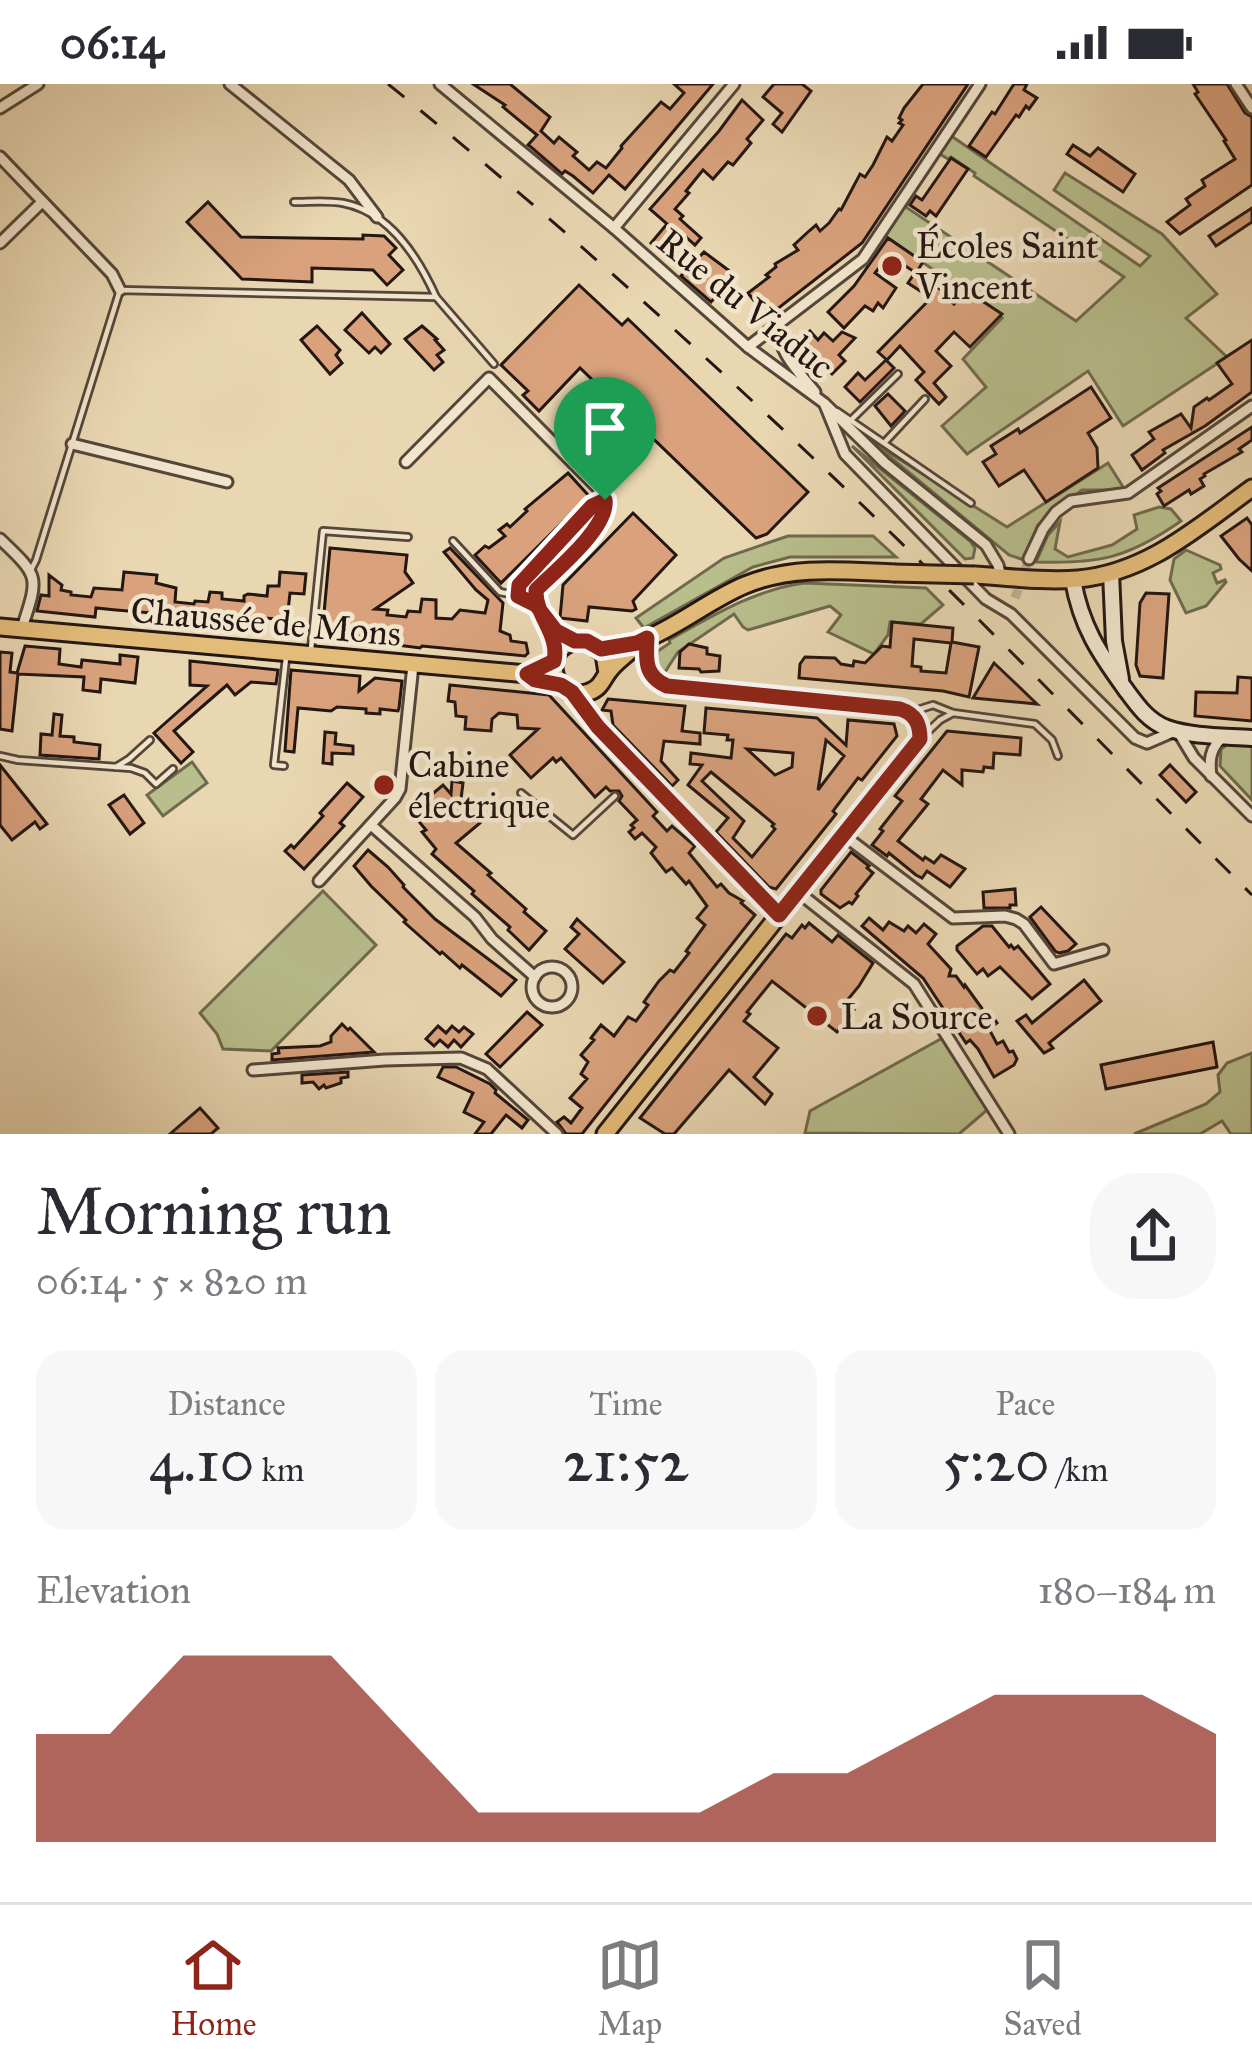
<!DOCTYPE html>
<meta charset="utf-8">
<style>
:root{--surface:#fff;--page:#f7f7f7;--text:#2b2b33;--muted:#7c7c81;--line:#e1e1e2;--accent:#8f2418}
body{margin:0;font-family:"IM FELL Great Primer",serif;background:var(--page);color:var(--text);height:100vh;display:flex;flex-direction:column;font-size:45px;white-space:nowrap}
*{box-sizing:border-box;margin:0}
p{font-size:39px;color:var(--muted)}
.icon{flex:none;width:66px;height:66px;fill:none;stroke:currentColor;stroke-width:2;stroke-linecap:round;stroke-linejoin:round}
.map{position:relative;height:1050px;overflow:hidden}
.details{display:flex;flex-direction:column;background:var(--surface);flex:1}
.details>*{flex:none}
.pin{position:absolute;display:grid;place-items:center;width:102px;height:102px;color:#fff;margin:-123px -51px;border-radius:50% 50% 50% 0;rotate:-45deg;box-shadow:0 0 12px #0007}
.pin .icon{rotate:45deg}
.round{display:grid;place-items:center;flex:none;width:126px;height:126px;border-radius:48px;background:var(--page)}
.headline{display:flex;align-items:center;justify-content:space-between;height:204px;padding:0 36px}
h1{font-size:66px;font-weight:600;line-height:90px}
.figures{display:grid;grid-template-columns:repeat(3,1fr);gap:18px;height:204px;padding:12px 36px}
.figures div{display:grid;align-content:center;border-radius:30px;background:var(--page);text-align:center}
.figures b{font-size:60px;font-weight:600}
.figures small{font-size:33px;font-weight:400}
.figures p{font-size:33px}
.chart{height:336px;padding:24px 36px}
.chart p{display:flex;justify-content:space-between}
.chart svg{width:100%;height:216px;margin-top:12px;fill:var(--accent);opacity:.7}
.status{display:flex;justify-content:space-between;align-items:center;height:84px;padding:0 60px;background:var(--surface);direction:ltr}
.status svg{height:33px;fill:currentColor}
.menu{display:flex;justify-content:space-around;align-items:center;height:168px;border-top:3px solid var(--line);background:var(--surface);font-size:33px;color:var(--muted)}
.menu a{display:grid;justify-items:center;gap:6px}
.menu .selected{color:var(--accent)}
.map>svg:first-child{display:block}
</style>
<div class="status"><b>06:14</b><svg viewBox="0 0 49 12"><path d="M0 12V9h3v3zM5 12V6h3v6zM10 12V3h3v9zM15 12V0h3v12zM26 1h20v11H26zM47 4h2v5h-2z"/></svg></div>
<div class="map">
<svg width="1252" height="1050" viewBox="0 0 1252 1050">
<rect width="100%" height="100%" fill="#e9d7b2"/>
<filter id="stains"><feTurbulence type="fractalNoise" baseFrequency=".00167" numOctaves="4"/><feColorMatrix values="0 0 0 0 .2 0 0 0 0 .09 0 0 0 0 .02 0 0 0 .5 -.17"/></filter>
<radialGradient id="worn" r=".72"><stop offset=".6" stop-color="#630" stop-opacity="0"/><stop offset="1" stop-color="#630" stop-opacity=".3"/></radialGradient>
<g fill="#b8be8c" stroke="#6e6a4e" stroke-width="3">
<polygon points="947,49 1140,182 1150,172 1054,106 1065,89 1162,150 1217,210 1186,234 1227,273 1123,342 1088,287 967,370 942,342 986,303 963,275 1002,234 881,149 900,119 1076,237 1124,193 974,92 975,89 951,73 948,75 935,67"/>
<polygon points="872,358 1007,443 1108,379 1125,406 1082,406 1038,441 1024,476 1009,471"/>
<polygon points="852,362 970,457 975,464 973,474 965,475"/>
<path d="M1159 423 1171 425 1181 437C1128 474 1100 480 1036 478L1048 451 1060 438 1055 465 1068 473 1112 461 1137 445 1134 431Z"/>
<polygon points="788,452 873,452 896,473 790,473 753,483 644,544 636,534 724,474"/>
<polygon points="1186,466 1220,481 1221,485 1213,489 1217,499 1225,496 1226,498 1206,522 1186,529 1170,496 1174,475"/>
<path d="M804 499 926 504 943 521 921 540 890 538 888 551 874 570 828 548 841 531 830 522 748 546 743 543 734 530 678 568 663 591 655 580 658 567 670 559 669 556C712 532 754 506 804 499Z"/>
<polygon points="1234,656 1247,657 1252,664 1252,716 1220,682 1221,665"/>
<polygon points="192,678 207,699 163,732 147,711"/>
<polygon points="323,807 376,861 271,967 223,965 217,950 200,929"/>
<polygon points="948,951 993,1021 959,1050 805,1049 810,1027"/>
<polygon points="1252,969 1252,1050 1231,1050 1222,1037 1200,1050 1134,1050 1206,1020 1220,1008 1218,991 1227,979"/>
</g>
<g fill="#d9a27d" stroke="#241611" stroke-width="3" fill-rule="evenodd">
<polygon points="473,0 510,0 550,33 541,47 554,59 559,53 577,68 573,72 589,86 597,78 606,84 622,64 621,62 661,18 670,25 684,9 674,0 713,0 625,105 609,91 593,109 573,92 565,87 562,90 531,63 528,61 537,51 503,23 505,21"/>
<polygon points="774,0 802,0 811,7 782,48 773,40 782,29 763,13"/>
<polygon points="923,0 968,0 862,159 767,233 748,209 769,193 766,191 776,183 775,180 798,166 794,161 809,147 816,141 820,147 829,139 839,125 841,126 860,90 865,93 873,81 887,53 892,57 903,41 899,39 902,36 899,34 904,24"/>
<polygon points="1014,0 1027,0 1024,6 1037,14 1029,25 1026,22 1019,33 1016,31 986,73 969,62 992,28 995,30"/>
<polygon points="1193,0 1227,0 1245,29 1252,33 1252,101 1180,150 1167,138 1190,121 1186,115 1205,102 1202,96 1235,75 1224,57 1226,56 1195,10 1198,8"/>
<polygon points="742,16 763,36 747,55 751,59 733,81 728,78 713,95 703,86 686,107 689,109 675,125 683,132 680,135 701,154 695,161 686,153 668,173 651,159 667,140 650,125 719,47"/>
<polygon points="1073,61 1090,72 1098,64 1135,90 1123,108 1067,70"/>
<polygon points="951,74 968,85 936,132 930,127 926,132 910,121 916,112 922,116"/>
<polygon points="208,118 241,153 363,155 363,151 384,152 396,164 389,171 403,186 387,201 373,186 312,184 312,198 242,195 187,138"/>
<polygon points="1252,124 1252,138 1216,162 1209,152"/>
<polygon points="888,154 923,178 916,189 889,171 875,189 896,204 883,224 878,219 873,227 865,222 844,244 828,228 854,202"/>
<polygon points="704,168 735,191 711,218 681,192"/>
<polygon points="914,190 940,205 954,220 967,207 1002,230 970,263 954,248 936,267 951,282 934,299 946,313 939,320 916,296 924,288 900,262 887,276 878,268 931,214 908,199"/>
<polygon points="579,201 622,241 628,235 808,408 767,450 756,454 580,284 539,327 523,311 528,307 501,281"/>
<polygon points="362,229 390,260 381,269 375,263 369,269 345,246"/>
<polygon points="317,242 340,266 336,271 342,279 330,290 301,256"/>
<polygon points="422,242 437,255 435,256 444,266 437,271 443,278 434,286 405,255"/>
<polygon points="810,247 818,256 824,249 833,257 842,248 855,254 839,271 845,277 832,290 799,258"/>
<polygon points="1252,256 1252,308 1205,342 1163,366 1165,369 1142,386 1132,371 1154,355 1149,348 1181,330 1191,344 1194,323 1207,314 1209,316 1232,300 1217,279"/>
<polygon points="886,276 894,284 860,318 845,303 858,289 865,296"/>
<polygon points="1091,303 1111,334 1088,349 1097,364 1098,384 1046,418 1024,386 999,402 983,378 996,370 991,362 1018,345 1020,349"/>
<polygon points="888,310 905,327 891,342 875,322"/>
<polygon points="1252,343 1252,356 1239,365 1242,368 1204,390 1205,392 1200,395 1204,402 1191,410 1189,406 1164,422 1157,410 1161,407 1158,404"/>
<polygon points="568,389 589,412 501,499 475,471 485,462 489,464 505,452 499,446 507,440 510,443 527,427 525,425"/>
<polygon points="633,429 676,471 633,517 636,525 632,527 589,523 587,537 560,534 563,501"/>
<polygon points="1247,434 1252,441 1252,487 1239,475 1221,452"/>
<polygon points="330,464 407,471 405,488 413,499 375,525 388,526 387,531 406,533 408,527 420,528 422,515 436,516 436,534 452,535 460,526 485,529 488,516 476,506 444,468 450,464 503,519 500,547 510,551 511,557 526,559 528,569 525,572 422,562 420,564 382,559 369,545 357,555 328,552 323,540"/>
<polygon points="124,488 157,491 156,499 176,504 175,518 194,520 195,517 208,518 210,508 222,509 222,515 244,517 244,512 248,510 267,512 268,502 279,502 280,488 306,490 304,510 290,509 287,536 242,532 241,546 231,545 231,538 206,536 203,544 152,538 153,529 116,526 96,524 95,533 37,527 41,511 49,512 49,491 62,501 61,506 71,508 71,511 91,513 94,504 122,506"/>
<polygon points="1146,509 1169,510 1163,594 1140,592 1136,581 1140,519"/>
<path d="M892 538 953 544 952 558 979 563 969 613 943 607 799 594 800 580 805 573 835 574 841 580 853 582 854 577 865 579 882 562 890 563ZM914 555 951 559 946 589 921 587V583L912 582Z"/>
<polygon points="689,560 707,564 707,570 720,572 719,587 701,588 699,585 679,584 680,568"/>
<polygon points="25,562 60,565 59,580 81,583 82,576 120,580 120,571 138,573 135,599 101,595 100,608 83,606 84,593 18,590 12,647 0,645 0,568 12,569 10,588 17,589"/>
<polygon points="190,577 278,586 276,600 251,598 235,611 227,601 174,647 193,668 181,679 154,649 207,602 190,601"/>
<polygon points="994,579 1013,597 1037,620 973,614"/>
<polygon points="291,586 360,592 359,607 375,594 402,597 399,624 398,627 380,625 380,630 366,629 366,625 337,623 331,627 298,624 294,668 285,667"/>
<polygon points="1238,593 1252,594 1252,637 1195,632 1196,608 1237,609"/>
<polygon points="450,601 549,611 657,728 653,732 667,747 672,742 695,762 689,769 717,803 721,800 729,809 743,817 741,819 755,831 582,1050 566,1050 557,1038 564,1033 571,1039 582,1024 570,1014 587,995 581,990 588,978 581,971 594,956 591,954 601,941 614,952 628,933 636,937 648,921 644,918 659,897 670,886 674,888 689,869 686,867 705,841 697,834 707,822 689,797 686,800 672,784 666,788 651,769 656,763 642,749 635,755 629,748 634,744 631,741 637,736 619,717 622,712 619,707 610,707 606,703 595,713 561,674 556,678 553,674 531,694 510,671 538,645 518,644 517,631 499,629 492,635 491,647 465,645 466,633 456,632 455,618 448,617"/>
<polygon points="608,615 685,622 682,647 700,649 700,660 664,657 661,677 678,696 672,702 613,641 611,627 602,626"/>
<path d="M706 624 817 634 846 661 848 636 894 640 897 652 862 696 858 694 833 727 836 730 776 805 769 803 716 748 728 734 688 701 702 681 690 680 691 669 731 674 733 656H727L728 651 704 649ZM826 656 844 672 818 706ZM747 665 793 669 792 683 775 691ZM711 688 774 740 772 742 775 745 752 773 733 754 744 737 702 697Z"/>
<polygon points="54,630 62,631 60,652 74,653 74,658 100,661 99,675 40,671 41,650 52,651"/>
<polygon points="947,647 1021,654 1020,671 994,669 993,684 984,683 983,688 962,686 962,701 943,686 921,715 928,720 898,757 923,776 925,773 934,779 941,771 965,785 950,803 927,787 922,794 916,791 889,769 887,772 872,761 883,747 880,745 902,717 895,712"/>
<polygon points="325,648 336,649 335,660 353,662 353,670 332,669 332,680 323,679"/>
<polygon points="0,681 47,740 40,745 35,738 12,756 0,741"/>
<polygon points="1170,681 1196,708 1186,718 1160,691"/>
<polygon points="452,697 463,699 461,715 480,739 456,759 491,789 488,791 526,825 524,828 546,847 529,866 508,846 510,843 472,810 474,807 432,770 436,765 422,748 426,746 411,728 443,701 451,710"/>
<polygon points="347,699 363,713 340,739 344,742 304,785 285,767 291,761 294,764 323,732 320,729"/>
<polygon points="124,711 144,739 130,750 109,721"/>
<polygon points="368,766 388,783 404,801 403,803 435,835 516,896 501,912 462,881 460,884 442,868 440,870 404,838 406,836 371,802 354,782"/>
<polygon points="851,768 869,782 867,784 873,789 856,810 858,812 852,820 849,818 840,824 821,810 821,806"/>
<polygon points="1015,805 1016,821 1010,821 1010,824 984,824 983,808"/>
<polygon points="1041,823 1076,860 1068,867 1059,869 1055,867 1030,833"/>
<polygon points="869,834 883,846 889,838 904,847 908,842 916,849 924,840 936,850 928,860 951,885 949,892 956,892 964,903 965,901 986,930 990,928 997,939 989,945 997,960 1003,957 1009,968 1013,967 1017,975 1014,981 994,993 978,965 970,956 966,959 923,894 862,842"/>
<polygon points="577,835 624,878 603,899 565,865 579,850 571,843"/>
<polygon points="809,839 832,858 838,851 873,879 859,902 845,919 854,926 837,948 772,897 747,928 750,930 744,937 778,964 754,993 772,1010 765,1020 729,986 674,1050 665,1050 640,1034 786,850 792,854 802,841 805,844"/>
<polygon points="983,842 992,842 1009,863 1011,861 1014,865 1018,862 1050,900 1032,915 1000,883 988,892 983,885 977,890 957,866 957,862"/>
<polygon points="1084,896 1101,917 1049,959 1053,964 1044,969 1017,937 1026,931 1032,939"/>
<polygon points="527,928 542,941 500,983 486,970"/>
<polygon points="342,940 348,946 350,944 374,968 272,976 272,970 279,969 278,964 320,962 331,958 331,952"/>
<polygon points="438,942 446,949 452,942 459,948 464,943 473,950 461,963 454,956 448,963 440,956 434,962 426,955"/>
<polygon points="1213,958 1217,983 1106,1005 1101,981"/>
<polygon points="443,983 456,983 490,1000 496,1006 495,1009 528,1036 522,1044 506,1031 491,1050 475,1050 484,1038 464,1028 473,1009 438,993"/>
<polygon points="348,988 348,993 341,994 341,999 326,1004 324,1001 319,1005 313,998 302,999 302,991"/>
<polygon points="200,1024 218,1044 211,1050 170,1050"/>
</g>
<g fill="none" stroke-linecap="round" stroke-linejoin="round">
<polyline stroke="#c2b092" stroke-width="9" stroke-dasharray="9 4.5" stroke-linecap="butt" points="1015,514 1029,475"/>
<g stroke="#554639" stroke-width="10">
<g id="lane">
<path d="M294 118C309 118 327 116 343 119 390 128 418 173 436 213"/>
<polyline points="837,327 971,419"/>
<polyline points="852,335 898,290"/>
<polyline points="885,358 925,315"/>
<polyline points="453,457 500,508 515,511"/>
<polyline points="31,486 36,476 120,206 436,213 494,280"/>
<polyline points="311,565 323,447 408,453"/>
<polyline points="911,628 933,621 953,629 1035,640 1052,656 1058,672"/>
<polyline points="920,655 940,636 953,629"/>
<polyline points="0,672 18,676 131,684 145,689 156,700 173,685"/>
<polyline points="284,682 274,681 286,574"/>
<polyline points="116,683 129,675 150,656"/>
<polyline points="521,709 573,751 615,712"/>
</g>
</g>
<g stroke="#554639" stroke-width="15">
<g id="street">
<polyline points="230,0 349,96 377,133"/>
<polyline points="440,0 614,144 748,263 824,319 885,379 986,461 998,481 1001,493"/>
<polyline points="1236,0 1252,24"/>
<polyline points="0,24 38,0"/>
<polyline points="0,73 112,190 120,206"/>
<polyline points="614,144 734,0"/>
<polyline points="0,159 42,118"/>
<path d="M779 241C777 268 799 288 815 308"/>
<polyline points="748,263 863,175 980,0"/>
<polyline points="825,321 845,370 986,515 1011,530 1135,654 1147,659 1177,646 1194,674 1252,732"/>
<polyline points="72,360 227,398"/>
<polyline points="406,378 489,294 598,404 607,425 599,440 537,506 535,521 552,550 557,569"/>
<path d="M0 455C40 493 39 492 22 544"/>
<polyline points="1029,475 1043,445 1056,428 1071,417 1128,409 1252,322"/>
<polyline points="535,521 518,511 519,501 592,422 605,416"/>
<path d="M647 554C646 576 644 592 667 602L900 625C915 631 920 639 920 655L779 831"/>
<path d="M1211 692C1209 677 1210 664 1222 654"/>
<polyline points="371,741 475,833 492,855 535,893"/>
<polyline points="842,750 953,834 1005,832 1016,835 1024,840 1054,880 1103,866"/>
<polyline points="319,797 395,714 400,705 413,581"/>
<polyline points="798,808 914,900 1009,1050"/>
<circle cx="552" cy="903" r="20"/>
<polyline points="253,986 385,976 461,974 487,985 557,1050"/>
</g>
</g>
<g stroke="#241611" stroke-width="20">
<g id="secondary">
<polyline points="1111,489 1114,557 1121,595"/>
<path d="M1073 496C1081 542 1099 569 1126 606 1137 621 1148 637 1167 644 1193 653 1225 652 1252 654"/>
</g>
</g>
<g stroke="#241611" stroke-width="21">
<g id="primary">
<path d="M974 491C1008 493 1044 498 1078 495 1147 489 1198 443 1252 404"/>
<polyline points="0,543 527,590 535,595 561,601"/>
<path d="M601 565C655 564 697 521 745 501 793 481 844 487 894 489"/>
<path d="M607 589 604 570 587 557C535 554 551 622 589 608 601 604 602 596 609 587 617 576 629 570 637 559"/>
<polyline points="571,608 598,643 779,831 605,1050"/>
</g>
</g>
<use href="#lane" stroke="#f1e5cd" stroke-width="4.5"/>
<use href="#street" stroke="#f1e5cd" stroke-width="9"/>
<use href="#secondary" stroke="#f1e5cd" stroke-width="14"/>
<use href="#primary" stroke="#e4bc79" stroke-width="15"/>
<path stroke="#241611" stroke-width="3" stroke-dasharray="21 21" stroke-linecap="butt" d="M388 0C534 118 676 244 812 373 962 515 1106 665 1252 811"/>
<g stroke="#241611" stroke-width="21" stroke-linecap="butt">
<polyline id="primary-bridge" points="894,489 974,491"/>
</g>
<use href="#primary-bridge" stroke="#e4bc79" stroke-width="15"/>
</g>
<g fill="none" stroke-linecap="round" stroke-linejoin="round">
<g stroke="#fff" stroke-width="24">
<path id="route" d="M605 416C609 443 556 486 536 506 535 532 560 550 554 577L527 590 535 596 561 601 572 608 598 643 779 831 920 655C920 639 915 630 900 625L667 602C644 592 646 576 647 554L637 559 601 565 587 557H575L556 547 536 521 518 512 519 501 592 422 605 416"/>
</g>
<use href="#route" stroke="#8f2418" stroke-width="15"/>
</g>
<g fill="#8f2418" stroke="#f1e5cd" stroke-width="4.5">
<circle cx="892" cy="182" r="12"/>
<circle cx="384" cy="701" r="12"/>
<circle cx="817" cy="932" r="12"/>
</g>
<g text-anchor="middle" stroke-width="9" stroke-linejoin="round" paint-order="stroke">
<g font-size="36" fill="#241611" stroke="#f1e5cd" text-anchor="start">
<text x="916" y="174">Écoles Saint<tspan x="916" dy="41">Vincent</tspan></text>
<text x="408" y="693">Cabine<tspan x="408" dy="41">électrique</tspan></text>
<text x="841" y="945">La Source</text>
</g>
<g font-size="36" fill="#241611" stroke="#f1e5cd">
<text transform="translate(746 219) rotate(39)" y="13">Rue du Viaduc</text>
<text transform="translate(266 537) rotate(5)" y="13">Chaussée de Mons</text>
</g>
</g>
<rect width="100%" height="100%" filter="url(#stains)"/>
<rect width="100%" height="100%" fill="url(#worn)"/>
</svg>
<div class="pin" style="left:605px;top:416px;background:#1e9e55"><svg class="icon" aria-label="arrive" viewBox="0 0 24 24"><path d="M6 21V4h12l-3 4 3 4H6"/></svg></div>
</div>
<section class="details">
<div class="headline"><div><h1>Morning run</h1><p>06:14 · 5 × 820 m</p></div><a class="round"><svg class="icon" aria-label="share" viewBox="0 0 24 24"><path d="M12 15V3M7 8l5-5 5 5M5 13v7h14v-7"/></svg></a></div>
<div class="figures">
<div><p>Distance</p><b>4.10<small> km</small></b></div>
<div><p>Time</p><b>21:52</b></div>
<div><p>Pace</p><b>5:20<small> /km</small></b></div>
</div>
<div class="chart"><p><span>Elevation</span>180–184 m</p>
<svg viewBox="0 0 160 44" preserveAspectRatio="none"><path d="M0 44V22L10 22L20 6L30 6L40 6L50 22L60 38L70 38L80 38L90 38L100 30L110 30L120 22L130 14L140 14L150 14L160 22V44z"/></svg>
</div>
</section>
<nav class="menu">
<a class="selected"><svg class="icon" aria-label="home" viewBox="0 0 24 24"><path d="M3 11l9-7 9 7M6 9v11h12V9"/></svg>Home</a>
<a><svg class="icon" aria-label="map" viewBox="0 0 24 24"><path d="M3 6l6-2 6 2 6-2v14l-6 2-6-2-6 2zM9 4v14M15 6v14"/></svg>Map</a>
<a><svg class="icon" aria-label="saved" viewBox="0 0 24 24"><path d="M7 4h10v16l-5-4-5 4z"/></svg>Saved</a>
</nav>
